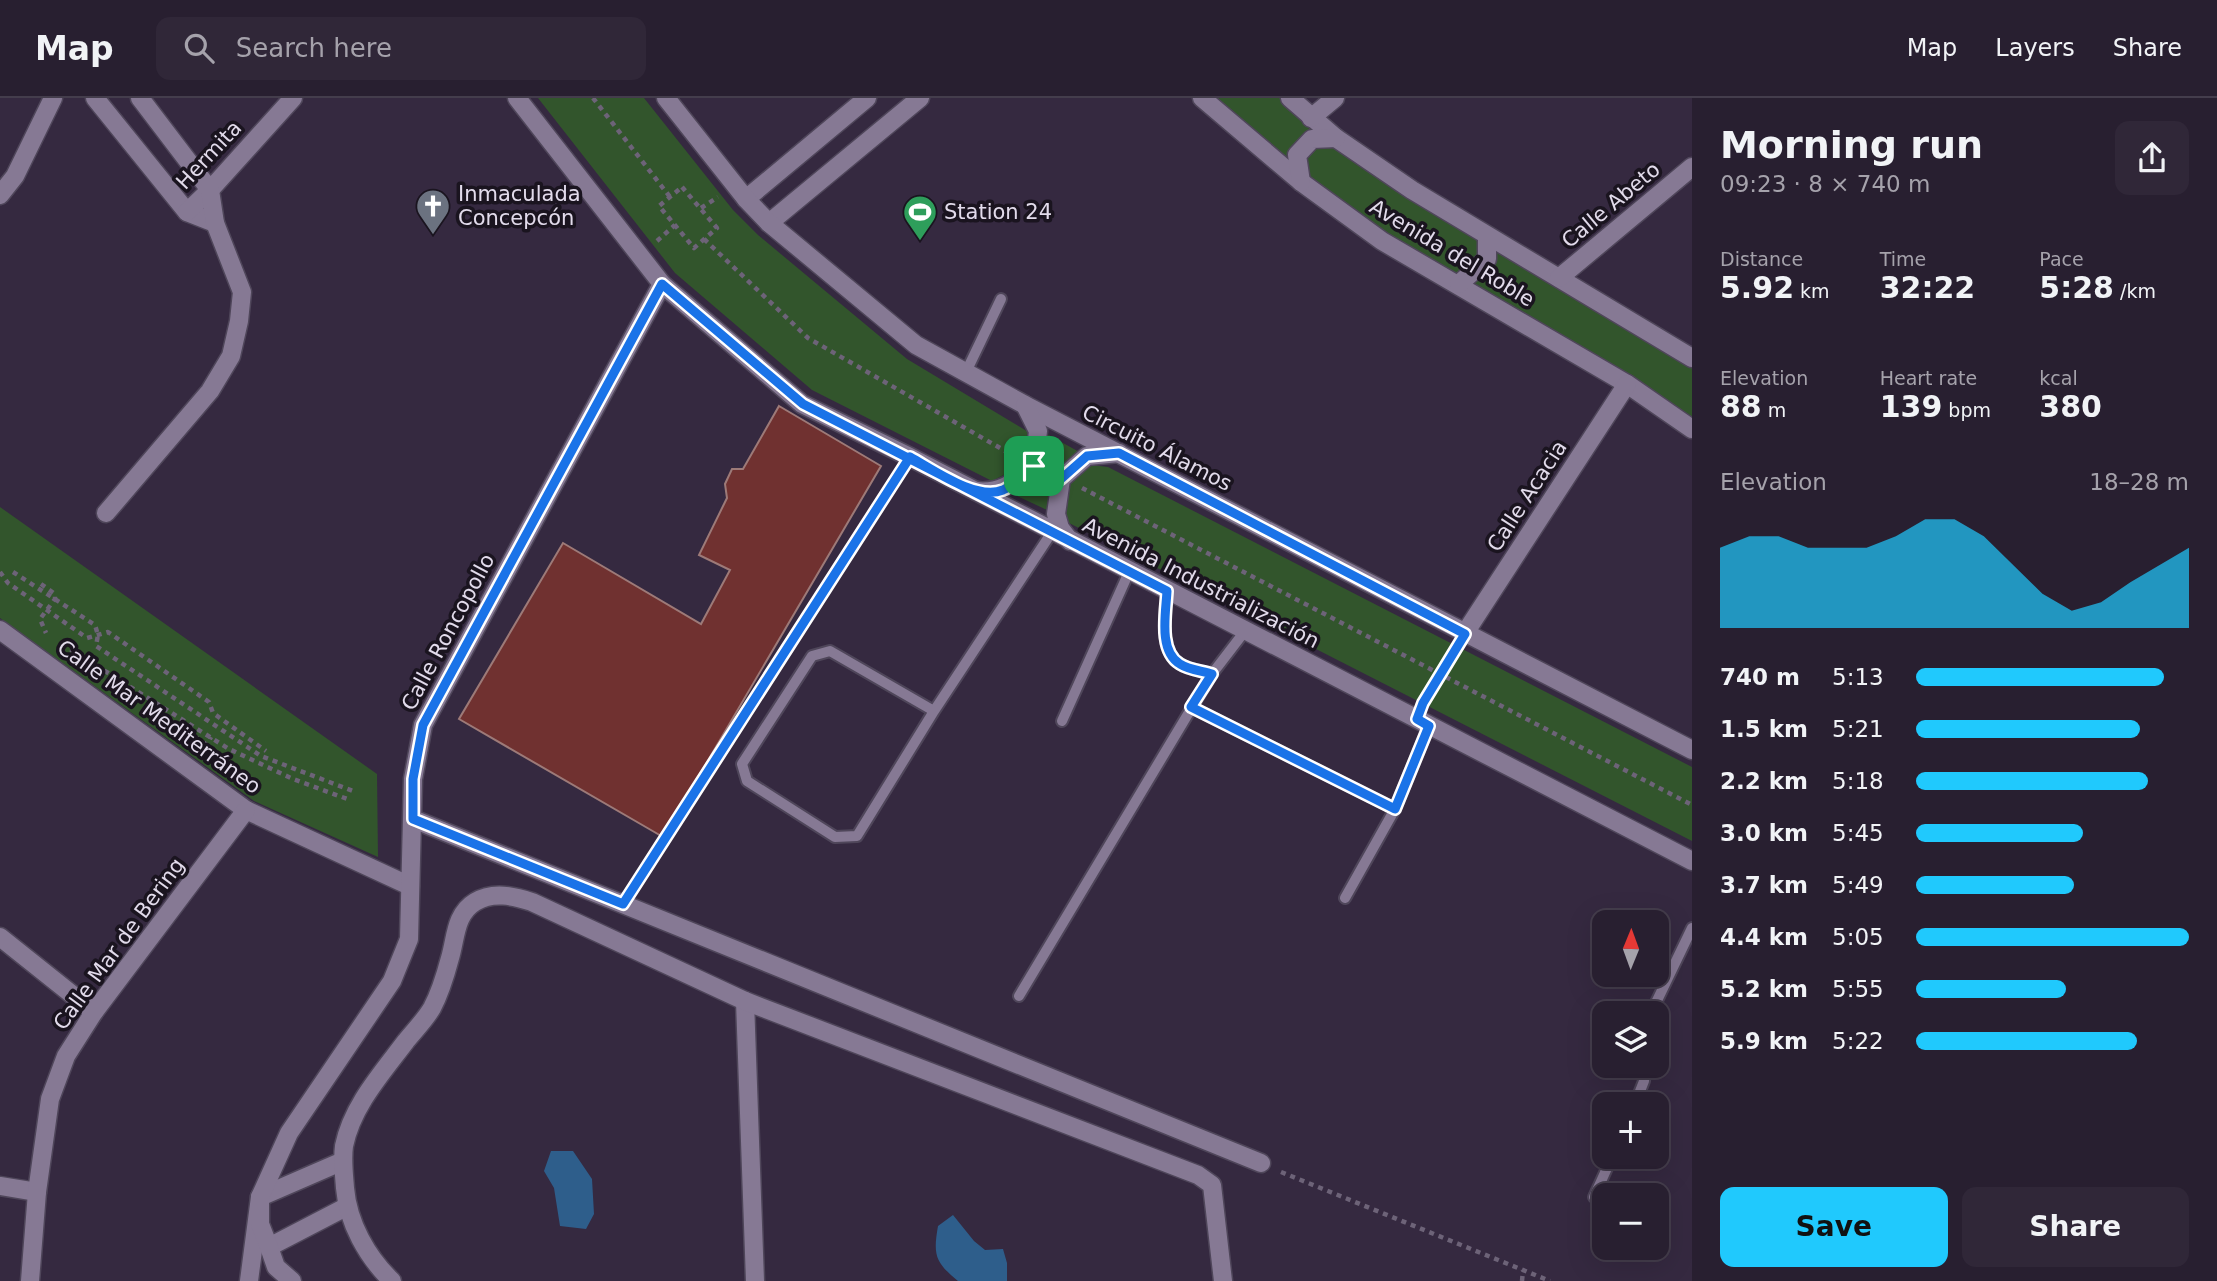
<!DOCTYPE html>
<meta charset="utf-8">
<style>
:root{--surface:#281f30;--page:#302738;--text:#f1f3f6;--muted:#a5a2ab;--line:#443d4c;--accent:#20c9fd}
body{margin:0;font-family:"DejaVu Sans",sans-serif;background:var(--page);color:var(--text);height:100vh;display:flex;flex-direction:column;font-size:26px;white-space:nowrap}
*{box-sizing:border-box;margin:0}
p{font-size:23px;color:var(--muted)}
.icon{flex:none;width:38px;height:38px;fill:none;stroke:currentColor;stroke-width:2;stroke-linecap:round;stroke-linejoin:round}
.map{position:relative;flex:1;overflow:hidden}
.details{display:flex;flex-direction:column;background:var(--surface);width:525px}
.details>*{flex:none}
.needle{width:46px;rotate:1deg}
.fabs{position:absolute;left:1592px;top:812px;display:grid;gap:14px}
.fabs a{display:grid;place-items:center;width:77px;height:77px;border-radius:14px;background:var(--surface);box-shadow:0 7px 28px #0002,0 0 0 2px var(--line);font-size:35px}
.pin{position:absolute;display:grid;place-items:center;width:60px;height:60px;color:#fff;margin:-30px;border-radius:14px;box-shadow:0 4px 10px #0006}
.round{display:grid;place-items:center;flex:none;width:74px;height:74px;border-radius:14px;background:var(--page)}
.overview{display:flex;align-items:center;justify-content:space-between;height:119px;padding:0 28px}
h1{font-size:38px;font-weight:800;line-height:52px}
.stats{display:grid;grid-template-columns:repeat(3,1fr);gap:10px;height:119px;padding:7px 28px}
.stats div{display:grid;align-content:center}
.stats b{font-size:30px;font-weight:800}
.stats small{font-size:19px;font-weight:400}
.stats p{font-size:19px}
.chart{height:196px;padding:14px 28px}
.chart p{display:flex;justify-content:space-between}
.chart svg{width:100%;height:126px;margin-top:7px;fill:var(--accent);opacity:.7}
.button{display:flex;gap:14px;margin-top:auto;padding:14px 28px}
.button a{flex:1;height:80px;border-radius:14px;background:var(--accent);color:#111;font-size:28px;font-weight:800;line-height:80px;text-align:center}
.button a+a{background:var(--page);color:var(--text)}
ul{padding:0 28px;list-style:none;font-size:23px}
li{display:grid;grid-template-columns:112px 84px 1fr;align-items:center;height:52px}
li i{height:18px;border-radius:9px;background:var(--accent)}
header{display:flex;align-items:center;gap:42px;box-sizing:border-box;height:98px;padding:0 35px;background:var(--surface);border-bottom:2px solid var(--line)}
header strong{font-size:33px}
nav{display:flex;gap:38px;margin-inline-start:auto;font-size:24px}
.search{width:490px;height:63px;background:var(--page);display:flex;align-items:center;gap:18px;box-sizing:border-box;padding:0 24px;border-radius:14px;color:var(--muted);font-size:26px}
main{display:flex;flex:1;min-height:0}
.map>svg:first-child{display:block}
</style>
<header>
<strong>Map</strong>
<div class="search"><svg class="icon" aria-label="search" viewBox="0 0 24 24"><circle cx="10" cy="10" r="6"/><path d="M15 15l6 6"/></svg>Search here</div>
<nav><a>Map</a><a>Layers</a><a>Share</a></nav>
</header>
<main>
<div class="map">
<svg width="1692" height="1183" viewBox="0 0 1692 1183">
<rect width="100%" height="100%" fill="#352940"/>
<g fill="#32552c">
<polygon points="538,0 644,0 733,112 758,137 907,261 1030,335 1027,365 992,383 812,292 675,175"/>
<polygon points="1202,0 1290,0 1311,20 1692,260 1692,331 1382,143"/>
<polygon points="1047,336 1081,355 1053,377 1047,412 1013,396 1043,372"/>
<polygon points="1092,367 1108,369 1692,669 1692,743 1069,425 1065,416 1070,385"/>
<polygon points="0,409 377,676 378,759 254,703 0,520"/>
</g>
<g fill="#2e5e8b">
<polygon points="551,1053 573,1053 592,1081 594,1116 586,1131 560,1128 554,1090 544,1073"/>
<path d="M953 1117 974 1143 985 1152 1003 1151 1007 1165V1183H958C935 1164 933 1157 938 1128Z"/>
</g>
<polygon fill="#703130" stroke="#9d7a78" stroke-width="2" points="779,308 881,368 663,739 459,621 563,445 701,526 730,472 699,457 727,400 725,386 732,371 743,371"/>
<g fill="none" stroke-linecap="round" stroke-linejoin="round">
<g stroke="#4f465a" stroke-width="14">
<g id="lane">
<polyline points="966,274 1001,201"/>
<path d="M1167 493C1166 514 1158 553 1180 566 1189 572 1203 573 1212 576L1245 533"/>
<polyline points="1191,609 1395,711"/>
<polyline points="934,613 830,553 812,558 742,666 747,683 835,739 857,738 934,613 1052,434"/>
<polyline points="1062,623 1129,474"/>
<polyline points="1345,800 1395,711 1429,628"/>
<polyline points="1019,898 1212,576"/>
<polyline points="1651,915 1692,830"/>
<polyline points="1635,1006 1644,983 1645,968"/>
<polyline points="1594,1099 1612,1059"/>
</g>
</g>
<g stroke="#4f465a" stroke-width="21">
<g id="street">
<polyline points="95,0 187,114 215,125"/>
<polyline points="1202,0 1301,84 1382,143 1627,286 1692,331"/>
<polyline points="1290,0 1336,40 1412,92 1692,260"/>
<polyline points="1311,20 1335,0"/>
<polyline points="1301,84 1297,57 1312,41 1336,40"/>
<polyline points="0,97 15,78 53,0"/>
<polyline points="746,101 867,0"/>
<polyline points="187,114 210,92 293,0"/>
<polyline points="769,125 920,0"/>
<polyline points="1559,180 1692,69"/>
<polyline points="1459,186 1487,161 1487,138"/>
<polyline points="106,415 210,293 231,258 239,223 242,194 215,125 210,92 140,0"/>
<polyline points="0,532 246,712 410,788"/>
<polyline points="1465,535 1627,286"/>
<polyline points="413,721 1261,1065"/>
<polyline points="0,839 94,914"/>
<polyline points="745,903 755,1183"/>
<polyline points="0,1088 37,1094"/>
<polyline points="269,1149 346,1109"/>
<polyline points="30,1183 37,1094 50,1001 66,958 94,914 246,712"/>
<polyline points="249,1183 260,1099 343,1063"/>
<path d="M392 1183C367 1159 348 1125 345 1090 344 1076 342 1062 344 1048 352 1008 382 975 406 943 414 933 425 922 432 910 440 895 446 875 450 860 456 840 455 816 475 804 493 793 513 798 532 804L745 903 1198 1077 1212 1087 1223 1183"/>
</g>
</g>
<g stroke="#4f465a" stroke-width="21">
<g id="secondary">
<polyline points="517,0 662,186 802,306 910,359 1692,763"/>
<polyline points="666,0 746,101 769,125 916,247 1025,307 1692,652"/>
<path d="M976 393C1002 396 1015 383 1034 368L1038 333 1025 307"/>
<polyline points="1070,443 1060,430 1056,416 1061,381 1087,358 1119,355"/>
<polyline points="292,1183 276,1169 269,1149 260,1126 260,1099 289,1035 392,883 409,841 413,681 423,627 662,186"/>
</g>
</g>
<g stroke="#6d6378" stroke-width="4.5" stroke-dasharray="5 5" stroke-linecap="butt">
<polyline points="593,0 670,99"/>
<polygon points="682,89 717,130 694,150 659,108"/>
<polyline points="701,110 718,99"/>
<polyline points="704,141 808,240 1014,358"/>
<polyline points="657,143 675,127"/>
<polyline points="1082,390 1692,707"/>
<polyline points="0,474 8,485 87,540 108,534 209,604 213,615 266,653"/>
<polyline points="13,474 95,527 98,537 96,548 261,658 353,693"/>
<polyline points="41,486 55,496 55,501 40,521 46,535"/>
<polyline points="62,546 229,651 293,681 350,702"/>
<polyline points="1426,601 1456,552"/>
<polyline points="180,637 185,632 207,647 211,639"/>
<polyline points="634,788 898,378"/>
<polyline points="1281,1074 1550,1183"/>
<polyline points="1522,1183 1523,1172"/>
</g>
<use href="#lane" stroke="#867994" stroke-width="10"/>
<use href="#street" stroke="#867994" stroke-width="18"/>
<use href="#secondary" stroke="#867994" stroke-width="18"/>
</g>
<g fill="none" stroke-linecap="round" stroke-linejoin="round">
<g stroke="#fff" stroke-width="14">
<path id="route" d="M1034 368C1025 375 1014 387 1003 392 976 403 934 372 910 359L623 806 413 721V681L423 627 662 186 803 306 1167 493C1166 514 1158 553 1180 566 1189 572 1203 573 1212 576L1191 609 1395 711 1429 628 1417 621 1423 605 1465 536 1119 355 1087 358 1061 381 1034 368"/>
</g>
<use href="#route" stroke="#1a73e8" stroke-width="9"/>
</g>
<defs>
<g id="church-pin" transform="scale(1.75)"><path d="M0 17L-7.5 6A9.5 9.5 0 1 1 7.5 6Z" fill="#6b7280" stroke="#1a141f"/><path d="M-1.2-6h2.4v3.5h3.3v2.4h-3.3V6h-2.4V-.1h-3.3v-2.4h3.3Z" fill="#fff"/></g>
<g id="stadium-pin" transform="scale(1.75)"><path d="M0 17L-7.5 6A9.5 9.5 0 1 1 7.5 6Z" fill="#2e9e5b" stroke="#1a141f"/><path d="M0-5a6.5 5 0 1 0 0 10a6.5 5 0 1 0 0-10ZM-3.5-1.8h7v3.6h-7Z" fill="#fff"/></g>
</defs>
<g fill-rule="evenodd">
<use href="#church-pin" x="433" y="108"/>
<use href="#stadium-pin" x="920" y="114"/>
</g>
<g text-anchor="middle" stroke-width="7" stroke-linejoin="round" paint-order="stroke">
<g font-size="21" fill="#e2dbeb" stroke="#1a141f">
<text transform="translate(209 57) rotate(-47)" y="7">Hermita</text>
<text transform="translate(1611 107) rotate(-40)" y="7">Calle Abeto</text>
<text transform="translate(1452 155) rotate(31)" y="7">Avenida del Roble</text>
<text transform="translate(1157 350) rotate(27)" y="7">Circuito Álamos</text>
<text transform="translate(1527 398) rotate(-57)" y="7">Calle Acacia</text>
<text transform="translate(1201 485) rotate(27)" y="7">Avenida Industrialización</text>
<text transform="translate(448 534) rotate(-62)" y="7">Calle Roncopollo</text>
<text transform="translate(159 619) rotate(36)" y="7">Calle Mar Mediterráneo</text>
<text transform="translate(119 846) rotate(-54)" y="7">Calle Mar de Bering</text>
</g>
<g font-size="21" fill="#e2dbeb" stroke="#1a141f" text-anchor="start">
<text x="458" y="103">Inmaculada<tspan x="458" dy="24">Concepcón</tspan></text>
<text x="944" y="121">Station 24</text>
</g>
</g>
</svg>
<div class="fabs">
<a><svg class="needle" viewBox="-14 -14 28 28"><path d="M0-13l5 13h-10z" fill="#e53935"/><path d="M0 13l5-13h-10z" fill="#a5a2ab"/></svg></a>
<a><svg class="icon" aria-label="layers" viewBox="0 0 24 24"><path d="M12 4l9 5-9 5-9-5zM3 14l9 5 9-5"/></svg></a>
<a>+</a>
<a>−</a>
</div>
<div class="pin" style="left:1034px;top:368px;background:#1e9e55"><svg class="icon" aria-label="arrive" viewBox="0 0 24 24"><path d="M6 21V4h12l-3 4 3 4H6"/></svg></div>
</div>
<section class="details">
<div class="overview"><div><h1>Morning run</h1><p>09:23 · 8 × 740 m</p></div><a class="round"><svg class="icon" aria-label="share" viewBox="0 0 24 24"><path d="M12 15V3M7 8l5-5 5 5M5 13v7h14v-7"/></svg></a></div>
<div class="stats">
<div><p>Distance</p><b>5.92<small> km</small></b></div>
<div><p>Time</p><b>32:22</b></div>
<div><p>Pace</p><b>5:28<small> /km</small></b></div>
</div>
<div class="stats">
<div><p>Elevation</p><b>88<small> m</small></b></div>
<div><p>Heart rate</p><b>139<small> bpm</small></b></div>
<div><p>kcal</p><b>380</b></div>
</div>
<div class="chart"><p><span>Elevation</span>18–28 m</p>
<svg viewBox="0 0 160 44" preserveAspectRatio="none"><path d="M0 44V16L10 12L20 12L30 16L40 16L50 16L60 12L70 6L80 6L90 12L100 22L110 32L120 38L130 35L140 28L150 22L160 16V44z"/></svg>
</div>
<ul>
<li><b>740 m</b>5:13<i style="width:91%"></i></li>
<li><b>1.5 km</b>5:21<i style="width:82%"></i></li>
<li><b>2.2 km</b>5:18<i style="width:85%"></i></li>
<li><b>3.0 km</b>5:45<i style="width:61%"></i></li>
<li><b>3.7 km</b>5:49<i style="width:58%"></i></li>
<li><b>4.4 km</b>5:05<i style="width:100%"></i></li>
<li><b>5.2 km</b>5:55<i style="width:55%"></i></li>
<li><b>5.9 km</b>5:22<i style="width:81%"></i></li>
</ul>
<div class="button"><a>Save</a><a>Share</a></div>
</section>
</main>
